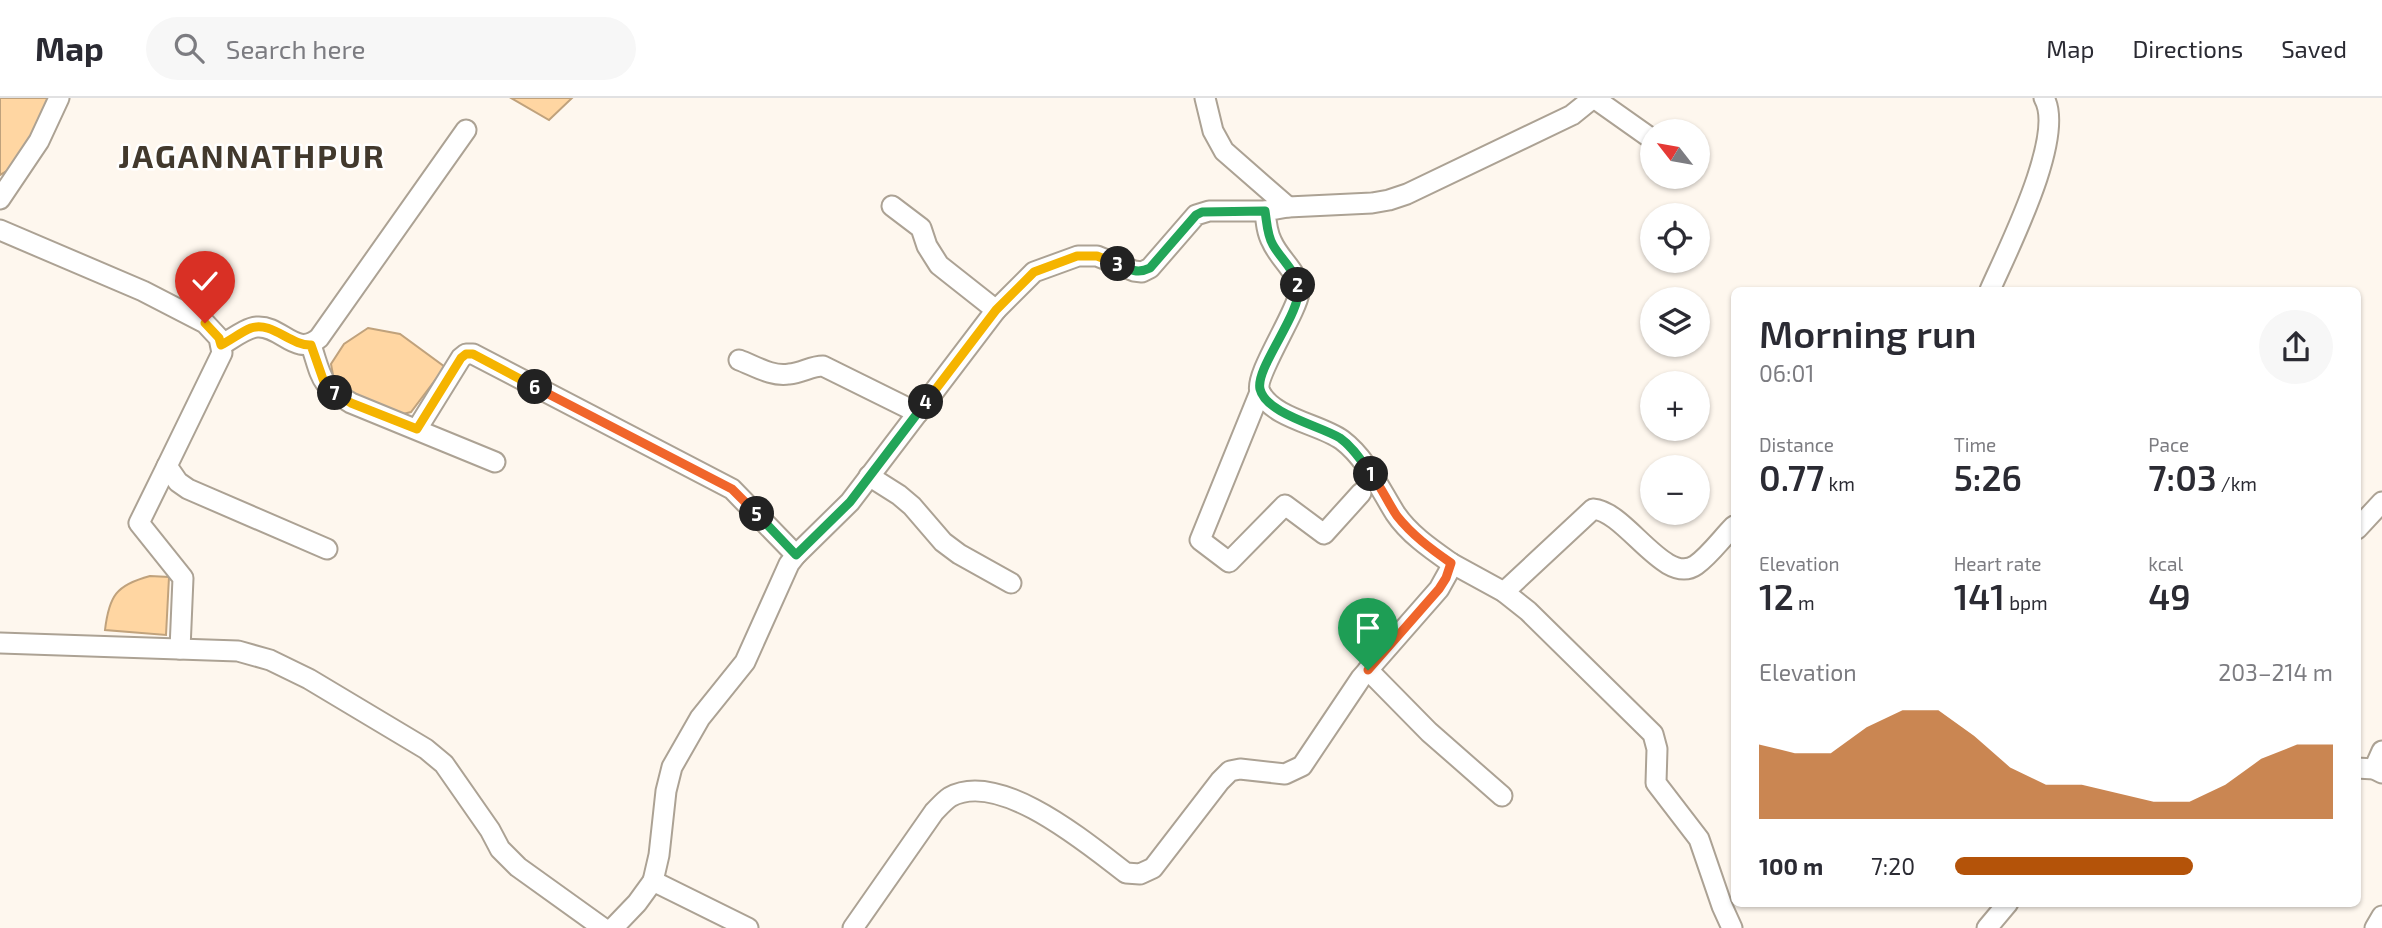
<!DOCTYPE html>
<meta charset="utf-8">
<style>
:root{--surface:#fff;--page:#f7f7f7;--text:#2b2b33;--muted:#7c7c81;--line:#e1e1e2;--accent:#b45309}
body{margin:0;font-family:"Exo 2",sans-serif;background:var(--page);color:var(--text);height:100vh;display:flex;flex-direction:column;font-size:26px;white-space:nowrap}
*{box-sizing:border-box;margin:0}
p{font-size:23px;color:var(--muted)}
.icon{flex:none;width:38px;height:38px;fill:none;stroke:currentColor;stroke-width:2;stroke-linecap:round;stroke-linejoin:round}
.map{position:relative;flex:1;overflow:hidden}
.details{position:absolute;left:1731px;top:189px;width:630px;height:620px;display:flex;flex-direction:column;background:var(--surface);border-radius:10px;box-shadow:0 2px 5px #0004}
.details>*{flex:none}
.needle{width:46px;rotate:301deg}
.controls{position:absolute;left:1640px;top:21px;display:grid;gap:14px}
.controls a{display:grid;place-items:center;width:70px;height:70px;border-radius:50%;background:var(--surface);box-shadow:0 2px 5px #0004;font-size:35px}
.pin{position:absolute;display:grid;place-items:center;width:60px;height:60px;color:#fff;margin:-72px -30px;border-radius:50% 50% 50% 0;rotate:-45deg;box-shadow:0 0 7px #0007}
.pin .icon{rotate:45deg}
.km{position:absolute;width:35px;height:35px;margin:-18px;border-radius:50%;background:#222;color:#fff;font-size:19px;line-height:35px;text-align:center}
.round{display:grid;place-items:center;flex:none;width:74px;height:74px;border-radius:37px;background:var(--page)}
.summary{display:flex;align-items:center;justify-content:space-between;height:119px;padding:0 28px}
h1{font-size:38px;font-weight:600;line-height:52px}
.figures{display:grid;grid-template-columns:repeat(3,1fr);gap:10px;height:119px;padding:7px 28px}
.figures div{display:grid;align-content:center}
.figures b{font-size:35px;font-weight:600}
.figures small{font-size:19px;font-weight:400}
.figures p{font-size:19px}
.chart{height:196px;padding:14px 28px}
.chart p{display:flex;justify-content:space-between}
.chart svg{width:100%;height:126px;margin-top:7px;fill:var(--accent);opacity:.7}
ul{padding:0 28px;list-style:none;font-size:23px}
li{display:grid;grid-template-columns:112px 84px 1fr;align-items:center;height:52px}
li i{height:18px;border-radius:9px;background:var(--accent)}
header{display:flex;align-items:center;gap:42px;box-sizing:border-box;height:98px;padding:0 35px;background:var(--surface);border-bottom:2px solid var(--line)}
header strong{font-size:33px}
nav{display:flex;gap:38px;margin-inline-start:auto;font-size:24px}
.search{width:490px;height:63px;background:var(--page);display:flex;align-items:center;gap:18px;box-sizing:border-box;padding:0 24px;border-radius:38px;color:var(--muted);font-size:26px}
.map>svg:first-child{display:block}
</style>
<header>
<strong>Map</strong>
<div class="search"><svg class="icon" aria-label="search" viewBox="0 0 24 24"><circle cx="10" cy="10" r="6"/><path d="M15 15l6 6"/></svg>Search here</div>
<nav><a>Map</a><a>Directions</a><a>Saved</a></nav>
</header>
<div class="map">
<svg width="2382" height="830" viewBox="0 0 2382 830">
<rect width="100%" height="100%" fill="#fef7ee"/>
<g fill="#ffd6a2" stroke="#c0a27c" stroke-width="2">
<polygon points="0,0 48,0 47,10 22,64 0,77"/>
<polygon points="511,0 572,0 549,22"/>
<polygon points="368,230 400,236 445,269 411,314 391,319 335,288 331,266 344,246"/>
<path d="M150 478 169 479 166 537 105 532C109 498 116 487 150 478Z"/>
</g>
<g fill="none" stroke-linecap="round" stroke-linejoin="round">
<g stroke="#aca294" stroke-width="23">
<g id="minor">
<polyline points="1205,0 1213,33 1224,53 1288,109"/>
<polyline points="1594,0 1652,41"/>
<polyline points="0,101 39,43 59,0"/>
<polyline points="892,108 921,130 927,148 939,167 996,212"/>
<polyline points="0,132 143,193 205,225 219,240 222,255 167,368 178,384 188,391 327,451"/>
<path d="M1990 192C2007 153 2066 38 2044 0"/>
<path d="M221 247C231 242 245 230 257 229 281 227 296 260 319 240L466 32"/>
<path d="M311 247C322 280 319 286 351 305L495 364"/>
<path d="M739 262C755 268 772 279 789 276 802 275 811 268 823 268L918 315"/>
<polyline points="1260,294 1200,442 1229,464 1285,407 1324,436 1361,395"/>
<polyline points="417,331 461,260 466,256 473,256 732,391 796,457"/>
<polyline points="167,368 139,425 183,480 180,551"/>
<polyline points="869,378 899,397 912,408 943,444 959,456 1011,485"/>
<polyline points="2357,431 2382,404"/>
<polyline points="1451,465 1504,494 1528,513 1653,636 1657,651 1656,685 1699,741 1722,808 1732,830"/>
<path d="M1504 494 1593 411C1626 413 1665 489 1696 467 1710 457 1722 440 1734 428"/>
<polyline points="0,545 238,553 270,562 309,581 426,651 444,666 490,732 500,751 518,769 603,830"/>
<polyline points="1368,572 1429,634 1502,698"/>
<polyline points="2357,670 2374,671 2382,675"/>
<polyline points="2374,671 2382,653"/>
<polyline points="653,783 659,757 666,693 672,669 700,620 745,564 789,466 796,457 850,404 996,212 1034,174 1078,158 1097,158 1134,173 1142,174 1150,170 1196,117 1209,113 1265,113"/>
<polyline points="613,830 637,805 653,783 748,830"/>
<path d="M853 830 934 714C939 709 944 703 950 699 1000 671 1089 747 1126 775L1140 776 1153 770 1220 683 1230 673 1240 671 1285 676 1302 668 1361 580 1439 491 1449 473 1451 465C1431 451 1409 436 1395 415 1380 391 1366 360 1342 342 1320 326 1274 321 1260 294 1253 279 1296 216 1299 195 1301 176 1279 161 1272 144 1267 135 1266 124 1265 113L1288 109 1372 105 1389 102 1407 96 1572 17 1593 0"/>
<polyline points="1987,830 2008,805"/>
<polyline points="2375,830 2382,818"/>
</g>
</g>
<use href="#minor" stroke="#fff" stroke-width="19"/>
</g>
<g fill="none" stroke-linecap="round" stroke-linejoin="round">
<g stroke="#fff" stroke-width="14">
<path id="split-1" d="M1368 572 1439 491 1446 480 1451 465C1431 451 1412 437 1397 418 1388 405 1382 390 1371 376"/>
</g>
<g stroke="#fff" stroke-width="14">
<path id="split-2" d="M1298 187C1304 213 1255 269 1260 291 1266 316 1321 328 1340 340 1353 349 1362 364 1371 376"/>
</g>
<g stroke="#fff" stroke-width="14">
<path id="split-3" d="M1118 166C1130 172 1138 176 1150 170L1196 117 1202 114 1265 113C1267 125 1267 137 1273 147 1281 161 1294 171 1298 187"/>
</g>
<g stroke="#fff" stroke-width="14">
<polyline id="split-4" points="926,304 996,212 1034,174 1077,158 1097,158 1118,166"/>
</g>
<g stroke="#fff" stroke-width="14">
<polyline id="split-5" points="757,416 796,457 850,404 926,304"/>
</g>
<g stroke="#fff" stroke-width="14">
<polyline id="split-6" points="535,289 732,391 757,416"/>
</g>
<g stroke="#fff" stroke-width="14">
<polyline id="split-7" points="335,295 351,305 417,331 461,260 466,256 473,256 535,289"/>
</g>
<g stroke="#fff" stroke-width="14">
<path id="split-8" d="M205 225 219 240 221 247C231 242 241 234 251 230 272 223 291 248 311 247L324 284 335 295"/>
</g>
<use href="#split-1" stroke="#f0652b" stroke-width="9"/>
<use href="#split-2" stroke="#22a559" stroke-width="9"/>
<use href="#split-3" stroke="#22a559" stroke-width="9"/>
<use href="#split-4" stroke="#f5b400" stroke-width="9"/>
<use href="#split-5" stroke="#22a559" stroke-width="9"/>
<use href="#split-6" stroke="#f0652b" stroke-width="9"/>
<use href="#split-7" stroke="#f5b400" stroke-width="9"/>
<use href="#split-8" stroke="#f5b400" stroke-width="9"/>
</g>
<g text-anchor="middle" stroke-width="5" stroke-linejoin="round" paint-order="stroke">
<g font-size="32" font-weight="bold" letter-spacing="2" fill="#42392d" stroke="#fff">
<text x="252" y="70">JAGANNATHPUR</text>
</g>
</g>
</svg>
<div class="controls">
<a><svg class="needle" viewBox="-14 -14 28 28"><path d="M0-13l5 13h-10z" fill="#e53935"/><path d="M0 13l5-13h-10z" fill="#7c7c81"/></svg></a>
<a><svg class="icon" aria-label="locate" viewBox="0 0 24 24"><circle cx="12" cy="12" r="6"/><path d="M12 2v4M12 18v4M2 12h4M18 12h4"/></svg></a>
<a><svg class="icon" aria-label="layers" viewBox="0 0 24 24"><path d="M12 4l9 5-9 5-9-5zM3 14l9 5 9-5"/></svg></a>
<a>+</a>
<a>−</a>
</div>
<div class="pin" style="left:1368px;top:572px;background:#1e9e55"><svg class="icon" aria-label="arrive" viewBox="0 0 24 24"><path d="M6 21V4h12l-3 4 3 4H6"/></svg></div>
<div class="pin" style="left:205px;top:225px;background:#d93025"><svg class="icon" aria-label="check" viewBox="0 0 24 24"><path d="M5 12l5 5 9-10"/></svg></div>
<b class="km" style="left:1371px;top:376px">1</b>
<b class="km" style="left:1298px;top:187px">2</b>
<b class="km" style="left:1118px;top:166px">3</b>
<b class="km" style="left:926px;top:304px">4</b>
<b class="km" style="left:757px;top:416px">5</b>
<b class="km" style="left:535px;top:289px">6</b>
<b class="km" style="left:335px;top:295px">7</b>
<section class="details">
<div class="summary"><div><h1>Morning run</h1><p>06:01</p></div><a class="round"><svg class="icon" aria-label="share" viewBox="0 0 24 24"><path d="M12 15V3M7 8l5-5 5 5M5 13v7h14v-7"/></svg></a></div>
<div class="figures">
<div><p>Distance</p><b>0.77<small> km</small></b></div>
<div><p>Time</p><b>5:26</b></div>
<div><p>Pace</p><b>7:03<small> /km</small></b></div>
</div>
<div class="figures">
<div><p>Elevation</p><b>12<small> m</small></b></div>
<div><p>Heart rate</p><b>141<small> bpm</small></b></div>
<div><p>kcal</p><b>49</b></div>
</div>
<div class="chart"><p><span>Elevation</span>203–214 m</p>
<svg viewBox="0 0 160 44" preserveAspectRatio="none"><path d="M0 44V18L10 21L20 21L30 12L40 6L50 6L60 15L70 26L80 32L90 32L100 35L110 38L120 38L130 32L140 23L150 18L160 18V44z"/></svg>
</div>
<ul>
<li><b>100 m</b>7:20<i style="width:63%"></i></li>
</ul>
</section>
</div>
